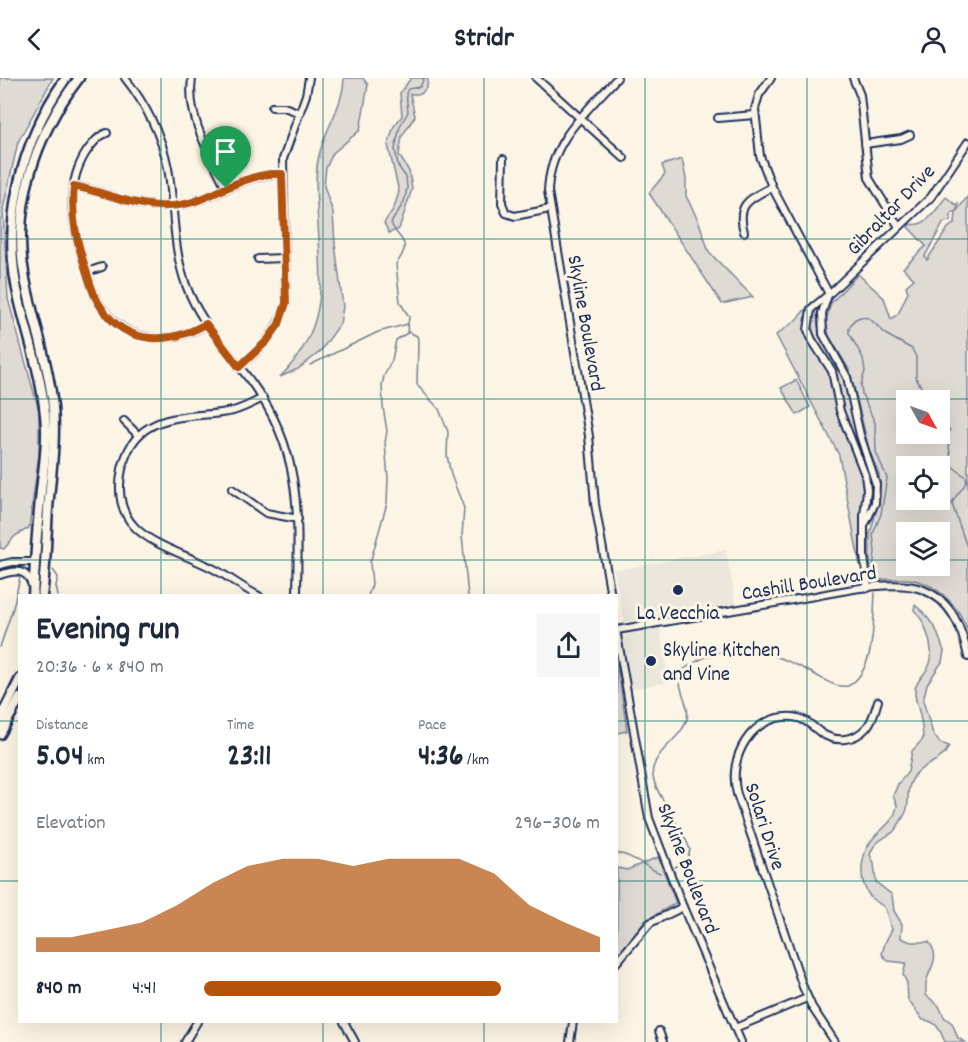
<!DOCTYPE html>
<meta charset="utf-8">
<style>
:root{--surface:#fff;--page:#f6f6f7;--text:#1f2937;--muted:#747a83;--accent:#b45309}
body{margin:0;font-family:Dekko,sans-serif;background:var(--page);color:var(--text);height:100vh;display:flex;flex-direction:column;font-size:22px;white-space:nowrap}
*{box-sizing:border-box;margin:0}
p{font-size:20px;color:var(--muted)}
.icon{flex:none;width:33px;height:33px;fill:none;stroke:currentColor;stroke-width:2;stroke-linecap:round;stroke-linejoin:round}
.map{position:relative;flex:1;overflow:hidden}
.details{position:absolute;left:18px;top:516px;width:600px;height:429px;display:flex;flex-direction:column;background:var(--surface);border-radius:0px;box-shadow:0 6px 24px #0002}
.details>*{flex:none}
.needle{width:39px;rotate:130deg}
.controls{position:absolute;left:896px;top:312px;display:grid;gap:12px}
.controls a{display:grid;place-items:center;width:54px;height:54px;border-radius:0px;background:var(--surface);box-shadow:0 6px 24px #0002;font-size:30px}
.pin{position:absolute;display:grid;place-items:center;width:51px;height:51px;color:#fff;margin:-62px -26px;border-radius:50% 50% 50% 0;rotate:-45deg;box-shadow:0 0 6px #0007}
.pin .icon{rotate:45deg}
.round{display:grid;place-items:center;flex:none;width:63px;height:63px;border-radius:0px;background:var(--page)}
.summary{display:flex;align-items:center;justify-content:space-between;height:102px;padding:0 18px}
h1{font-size:33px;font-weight:800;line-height:45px}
.stats{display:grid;grid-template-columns:repeat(3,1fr);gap:9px;height:102px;padding:6px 18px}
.stats div{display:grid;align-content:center}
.stats b{font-size:30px;font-weight:800}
.stats small{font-size:16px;font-weight:400}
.stats p{font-size:16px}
.chart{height:168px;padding:12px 18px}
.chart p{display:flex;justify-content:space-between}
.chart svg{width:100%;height:108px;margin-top:6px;fill:var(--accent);opacity:.7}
ul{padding:0 18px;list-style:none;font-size:20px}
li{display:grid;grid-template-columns:96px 72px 1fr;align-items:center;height:45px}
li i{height:15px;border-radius:8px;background:var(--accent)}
header{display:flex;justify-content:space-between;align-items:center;height:78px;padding:0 18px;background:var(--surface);font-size:27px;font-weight:800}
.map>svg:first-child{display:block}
</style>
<header><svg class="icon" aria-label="back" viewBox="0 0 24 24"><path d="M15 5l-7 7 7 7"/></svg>Stridr<svg class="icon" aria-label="person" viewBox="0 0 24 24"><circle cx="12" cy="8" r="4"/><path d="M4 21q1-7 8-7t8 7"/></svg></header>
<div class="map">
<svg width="968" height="964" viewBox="0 0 968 964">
<rect width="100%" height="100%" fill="#fcf5e5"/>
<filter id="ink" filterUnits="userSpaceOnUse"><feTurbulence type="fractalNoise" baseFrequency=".0167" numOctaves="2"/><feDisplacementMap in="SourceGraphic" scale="12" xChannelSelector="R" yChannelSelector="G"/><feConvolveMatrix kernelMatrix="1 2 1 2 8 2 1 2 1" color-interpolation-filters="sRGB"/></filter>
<g filter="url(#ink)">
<g fill="#ece7dc">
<polygon points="726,472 736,526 628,544 624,542 614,492"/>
<polygon points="660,550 669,604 631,611 624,561 630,555"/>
</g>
<g fill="#dfdbd4" stroke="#7d8599" stroke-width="1.5" fill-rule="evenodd">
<polygon points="0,0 53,0 18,64 3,131 8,221 39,333 39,376 29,450 15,458 4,471 0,470"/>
<path d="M344 0H363L368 7 360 52 333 75 326 90 324 108 333 135 335 166 343 229 340 246 320 274 298 291 280 299C333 246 320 197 317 128 316 113 315 97 318 82 323 53 343 30 344 0Z"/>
<polygon points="411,0 428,0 427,9 421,16 410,16 415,38 402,58 399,77 409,93 412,111 399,151 389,155 384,145 394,130 399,114 388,67 394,48 402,38 400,15"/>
<polygon points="682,81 686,101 686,118 699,144 709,174 753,219 722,226 649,115 665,96 662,87"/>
<path d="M968 118V553C959 527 935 503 906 501 895 500 884 502 873 502L870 484V456L880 419 879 396 870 375 850 293 829 258 826 243 831 225 858 196 884 220 891 241 898 236 908 214 906 208 914 201 903 190 926 168 908 149 910 146C927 150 936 131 946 119L956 127 958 125 957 132 951 136V143L944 144 925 178 927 182 948 150 955 145 956 134ZM929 312 937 317 945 336 944 346 950 352 948 355 944 350 939 333V356H906V322H934ZM906 388H939V422H906ZM906 454H939V488H906Z"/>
<polygon points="812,224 805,242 807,259 829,294 837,331 864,405 864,420 860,446 860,488 839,377 776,257 795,243"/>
<polygon points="820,226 817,237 818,248 826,268 842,294 858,359 871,393 873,408 871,429 869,430 871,415 868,396 841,327 836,297 812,254 812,236"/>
<polygon points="796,302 810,329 797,337 781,310"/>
<path d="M915 527 924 535 936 551 944 573 942 584 927 606 923 623 933 656 940 665 949 668C942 685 925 684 915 697 903 713 912 722 905 736 902 741 896 752 892 755 882 761 873 765 870 777L874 786 876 804 892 817 894 833 902 846 901 860 911 864H929C940 879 932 887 927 901 925 906 926 911 926 917L939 928 944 939 952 945 958 960 965 964H945C940 953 938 943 923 942L908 922 907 905 903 897 906 885 888 883 882 876 885 865 892 851C888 844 888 835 884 829 880 825 873 823 869 817 857 799 861 772 876 757 886 748 896 740 897 727L893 718 898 706 908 694 912 673 923 661C923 655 922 649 921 643 920 632 914 623 915 611 917 602 925 596 929 588 936 574 925 542 914 532Z"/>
<polygon points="617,584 627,653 617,655 616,655"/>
<polygon points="658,779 676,825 646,842 617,878 617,790 627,792"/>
</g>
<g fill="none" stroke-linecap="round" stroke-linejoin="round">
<g stroke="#767f94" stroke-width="1.5">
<path d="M407 254 409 239 400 224 396 186C414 162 399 164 391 145L404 124 407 110 406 99 398 88 395 71 400 48 408 34 406 15 408 11 420 9 424 0"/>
<polyline points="310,287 378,254 408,246"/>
<path d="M939 348 948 362 952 388 967 400C966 411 955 415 952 426L968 472"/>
<polyline points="53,492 58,499 56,508 58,518"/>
<polyline points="875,502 873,490 875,474 873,456 881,436 887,400 876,374 875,345 862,316 861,307 865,293 863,280 849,255 849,250 854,242 860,239 869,240 887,257 912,271 916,279 916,300 929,322"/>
<polyline points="368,518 372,506 370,485 387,425 388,400 385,365 387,353 383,329 382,307 384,298 392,282 396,262 409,254 417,258 418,262 417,307 439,331 448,354 447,377 451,397 464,430 462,458 468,518"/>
<polyline points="0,569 13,530 20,499"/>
<path d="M616 775C633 777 645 789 660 795"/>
<path d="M675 789 687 781 690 772C684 749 648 710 653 690 658 670 682 660 687 641 691 624 673 608 683 592 729 559 768 571 814 596 825 602 835 610 848 608 876 593 873 542 875 515"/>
</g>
<g stroke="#1b2f5e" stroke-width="10">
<g id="minor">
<path d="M125 0C145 25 162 58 168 90 175 129 172 169 186 207 200 246 230 274 254 308 303 375 298 440 297 518"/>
<path d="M192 0C186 39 210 76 226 110"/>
<polyline points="536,0 624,80"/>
<polyline points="771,0 759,17 755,31 760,78 772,109 829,216"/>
<polyline points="853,0 860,17 869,100 899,149"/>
<polyline points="272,29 284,29 300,35"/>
<polyline points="718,40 755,37"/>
<path d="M107 55C98 58 93 65 87 73 63 109 73 151 85 189 90 203 93 219 103 231 129 267 170 266 206 247"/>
<polyline points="865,66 901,61 910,57"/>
<polyline points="503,81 502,125 506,135 515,138 550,131"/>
<path d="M74 108C114 116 145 135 186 126 220 118 246 95 282 96"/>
<path d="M744 154C736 126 749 121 772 109"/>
<polyline points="258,181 284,180"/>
<polyline points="87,194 102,189"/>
<polyline points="828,217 822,235 823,256 847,299 860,357 876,406 875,425 866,444"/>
<path d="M239 289C262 270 278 254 286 225L283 81 306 17 309 0"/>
<polyline points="124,343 138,357"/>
<polyline points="232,411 266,435 298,441"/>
<polyline points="0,487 12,484 35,484"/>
<path d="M0 497C15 492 27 490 32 508"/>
<polyline points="868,510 864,478 864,438 867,412 865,397 840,333 832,293 812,262 808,252 811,231 829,216 931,119 968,64"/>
<path d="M259 518C242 510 228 498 212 490 164 466 108 458 122 391 126 374 133 359 148 350 172 335 206 339 233 333 244 330 253 325 263 320"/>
<path d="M611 518 595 426 589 358 548 113C550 63 585 35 617 0"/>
<polyline points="616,551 649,740 683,829 741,964"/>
<path d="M617 552C677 542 738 531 798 521 830 516 892 500 921 511 952 522 962 550 968 579"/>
<polyline points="616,885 650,845 683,829"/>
<polyline points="344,944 355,964"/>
<polyline points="735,950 807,920"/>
<polyline points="659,953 663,964"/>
<polyline points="185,964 197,944"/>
<polyline points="570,964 573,944"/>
<path d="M835 964 812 929 803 909 737 716C727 680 751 636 793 639 805 640 812 648 821 655 836 665 855 663 867 649 873 642 875 632 878 623"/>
</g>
</g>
<g stroke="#1b2f5e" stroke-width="13">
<g id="major">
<path d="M33 518C35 483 37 448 41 413 43 392 47 371 46 350 44 306 30 266 20 225 0 147 20 65 66 0"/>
<path d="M42 518C46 489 46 460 48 431 51 395 57 357 52 321 47 280 33 241 25 201 11 129 35 57 79 0"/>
<polyline points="0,641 20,601"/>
<polyline points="0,656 20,620"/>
</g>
</g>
<use href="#minor" stroke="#fcf5e5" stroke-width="6"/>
<use href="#major" stroke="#fcf5e5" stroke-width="8"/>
</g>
</g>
<g fill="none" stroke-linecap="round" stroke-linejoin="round" filter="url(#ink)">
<g stroke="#fff" stroke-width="12">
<path id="route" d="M270 96H282L286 225 279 246 267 263 239 289 206 246C170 266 129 268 103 232 93 219 90 204 85 189 76 161 71 138 74 108 116 117 152 138 196 123 221 114 243 99 270 96Z"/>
</g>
<use href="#route" stroke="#b45309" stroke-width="8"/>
</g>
<path fill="none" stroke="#0f766e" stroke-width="1.5" stroke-opacity="0.55" d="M161 0V518M323 0V518M484 0V518M645 0V964M807 0V964M0 161H968M0 321H968M0 482H906M939 482H968M0 643H20M616 643H968M0 803H20M616 803H968M161 944V964M323 944V964M484 944V964"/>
<g fill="#1b2f5e" stroke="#fcf5e5" stroke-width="2">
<circle cx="678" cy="512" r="6"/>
<circle cx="651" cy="583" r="6"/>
</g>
<g text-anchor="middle" stroke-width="6" stroke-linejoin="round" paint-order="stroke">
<g font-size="21" fill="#1b2f5e" stroke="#fcf5e5">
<text transform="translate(890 131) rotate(-46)" y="7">Gibraltar Drive</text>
<text transform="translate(587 245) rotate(80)" y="7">Skyline Boulevard</text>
<text transform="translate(809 504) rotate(-9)" y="7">Cashill Boulevard</text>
<text transform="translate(766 748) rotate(72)" y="7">Solari Drive</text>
<text transform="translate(689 790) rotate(69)" y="7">Skyline Boulevard</text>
</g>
<g font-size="21" fill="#1b2f5e" stroke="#fcf5e5">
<text x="678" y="541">La Vecchia</text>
<text x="663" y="578" text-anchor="start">Skyline Kitchen<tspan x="663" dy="24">and Vine</tspan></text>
</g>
</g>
</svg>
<div class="controls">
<a><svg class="needle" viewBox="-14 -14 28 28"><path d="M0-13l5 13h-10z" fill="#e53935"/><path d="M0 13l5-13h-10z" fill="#747a83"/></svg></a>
<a><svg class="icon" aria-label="locate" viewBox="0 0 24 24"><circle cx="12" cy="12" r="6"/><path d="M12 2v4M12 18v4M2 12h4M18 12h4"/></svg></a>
<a><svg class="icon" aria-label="layers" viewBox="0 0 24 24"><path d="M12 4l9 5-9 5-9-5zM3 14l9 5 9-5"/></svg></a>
</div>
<div class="pin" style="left:226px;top:110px;background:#1e9e55"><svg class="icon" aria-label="arrive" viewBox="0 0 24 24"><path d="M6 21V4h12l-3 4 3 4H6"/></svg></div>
<section class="details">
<div class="summary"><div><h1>Evening run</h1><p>20:36 · 6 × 840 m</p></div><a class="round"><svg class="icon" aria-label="share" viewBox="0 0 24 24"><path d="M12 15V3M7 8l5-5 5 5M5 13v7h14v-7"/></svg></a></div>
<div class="stats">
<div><p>Distance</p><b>5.04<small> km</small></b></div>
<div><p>Time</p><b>23:11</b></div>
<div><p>Pace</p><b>4:36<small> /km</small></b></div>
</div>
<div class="chart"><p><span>Elevation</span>296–306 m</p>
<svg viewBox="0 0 160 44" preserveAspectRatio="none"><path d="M0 44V38L10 38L20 35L30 32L40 25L50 16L60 9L70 6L80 6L90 9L100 6L110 6L120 6L130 12L140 25L150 32L160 38V44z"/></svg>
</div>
<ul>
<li><b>840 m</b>4:41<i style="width:75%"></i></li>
</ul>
</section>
</div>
